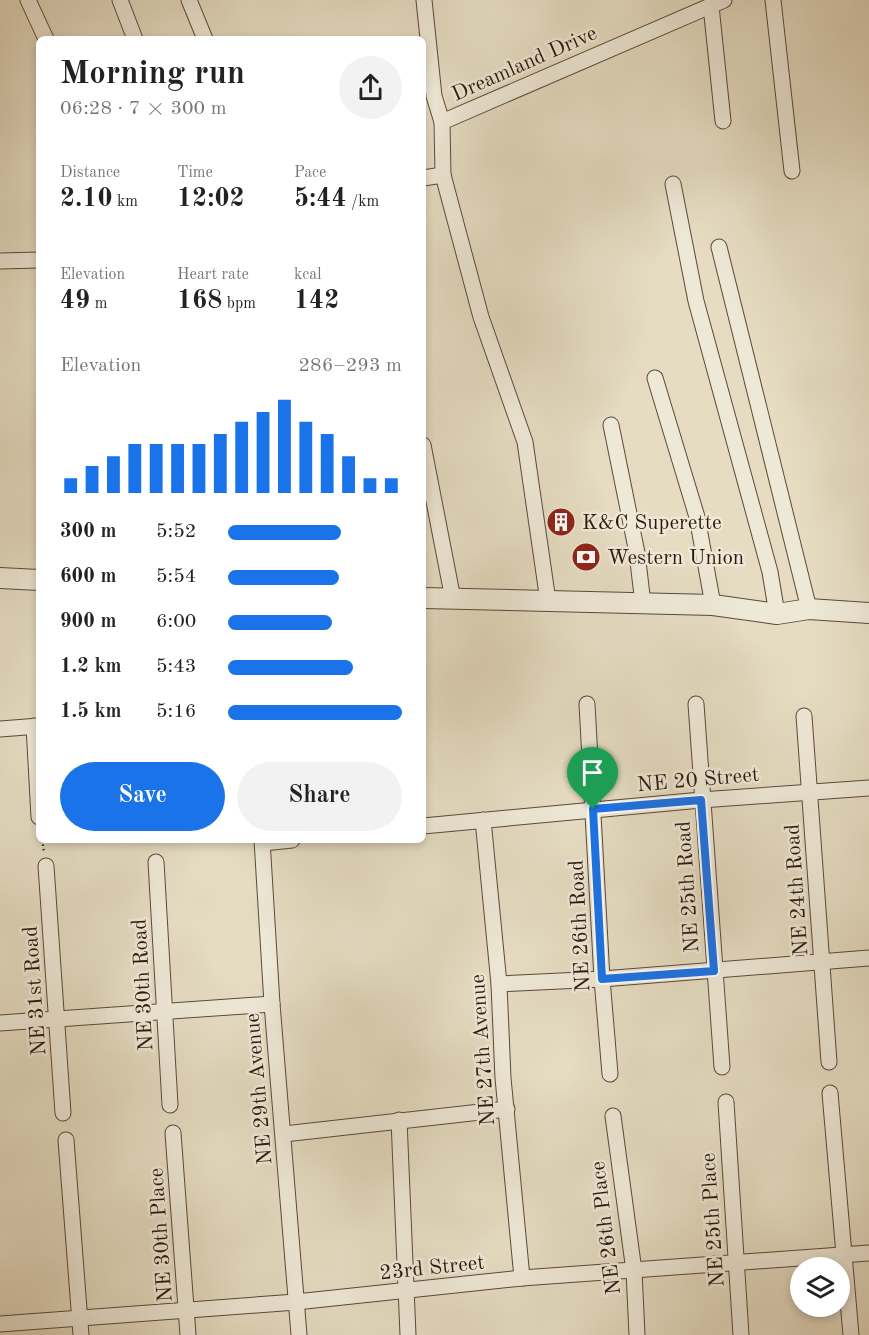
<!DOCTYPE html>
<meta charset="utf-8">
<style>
:root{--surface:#fff;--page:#f2f2f2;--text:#222;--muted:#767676;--accent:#1a73e8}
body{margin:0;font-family:"Old Standard TT",serif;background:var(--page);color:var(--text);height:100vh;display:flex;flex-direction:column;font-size:22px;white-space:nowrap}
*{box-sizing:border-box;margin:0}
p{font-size:20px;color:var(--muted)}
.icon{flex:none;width:33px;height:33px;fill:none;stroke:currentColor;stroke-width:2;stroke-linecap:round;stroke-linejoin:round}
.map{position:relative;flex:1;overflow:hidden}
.panel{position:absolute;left:36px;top:36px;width:390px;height:807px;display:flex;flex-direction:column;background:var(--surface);border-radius:9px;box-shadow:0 3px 9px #0003}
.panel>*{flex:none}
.fabs{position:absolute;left:790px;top:1257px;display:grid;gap:12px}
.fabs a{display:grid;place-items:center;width:60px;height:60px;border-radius:50%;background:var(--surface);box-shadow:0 3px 9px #0003;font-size:30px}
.pin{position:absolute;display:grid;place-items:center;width:51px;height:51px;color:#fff;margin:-62px -26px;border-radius:50% 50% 50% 0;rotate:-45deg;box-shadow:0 0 6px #0007}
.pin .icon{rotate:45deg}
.round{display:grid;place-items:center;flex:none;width:63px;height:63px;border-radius:32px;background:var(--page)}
.overview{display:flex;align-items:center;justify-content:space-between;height:102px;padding:0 24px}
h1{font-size:33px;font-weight:700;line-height:45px}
.figures{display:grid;grid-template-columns:repeat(3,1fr);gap:9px;height:102px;padding:6px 24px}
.figures div{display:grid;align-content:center}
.figures b{font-size:26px;font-weight:700}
.figures small{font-size:16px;font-weight:400}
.figures p{font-size:16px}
.chart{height:168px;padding:12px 24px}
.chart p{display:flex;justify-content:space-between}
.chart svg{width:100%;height:108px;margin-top:6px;stroke:var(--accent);stroke-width:6}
.cta{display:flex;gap:12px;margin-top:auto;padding:12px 24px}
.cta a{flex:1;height:69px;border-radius:36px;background:var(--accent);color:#fff;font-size:24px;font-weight:700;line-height:69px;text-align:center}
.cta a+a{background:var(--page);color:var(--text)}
ul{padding:0 24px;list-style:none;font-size:20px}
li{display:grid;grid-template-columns:96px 72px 1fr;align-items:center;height:45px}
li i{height:15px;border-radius:8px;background:var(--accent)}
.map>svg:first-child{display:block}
</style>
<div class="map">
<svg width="869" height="1335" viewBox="0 0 869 1335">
<rect width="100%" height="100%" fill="#e5dcc2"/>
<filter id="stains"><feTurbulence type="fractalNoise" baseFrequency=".00333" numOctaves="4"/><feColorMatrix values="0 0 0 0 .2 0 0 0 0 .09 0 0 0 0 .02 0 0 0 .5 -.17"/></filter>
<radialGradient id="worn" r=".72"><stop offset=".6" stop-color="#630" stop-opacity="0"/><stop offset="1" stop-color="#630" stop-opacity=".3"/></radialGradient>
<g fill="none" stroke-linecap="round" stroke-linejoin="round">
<g stroke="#5c483a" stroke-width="17">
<g id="minor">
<polyline points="28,0 46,39"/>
<polyline points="120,0 135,39"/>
<polyline points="189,0 205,39"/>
<polyline points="424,0 434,96 442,122"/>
<polyline points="773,0 792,171"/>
<polyline points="711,6 723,121"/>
<polyline points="443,175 481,317 525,442 548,601"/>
<polyline points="423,178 443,175 442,122 724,0"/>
<polyline points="673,184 696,301 770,572 777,614"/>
<polyline points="719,247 809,609"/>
<polyline points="0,261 39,260"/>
<polyline points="655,378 697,517 713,605"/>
<polyline points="611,425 637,553 643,604"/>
<polyline points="423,445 453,599"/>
<polyline points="587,704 602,979 610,1074"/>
<polyline points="696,704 722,1067"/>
<polyline points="804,716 829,1062"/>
<polyline points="34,726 39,817"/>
<polyline points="0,729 39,726"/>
<polyline points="483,820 499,984 503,1078 522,1278"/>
<polyline points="423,826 701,800 869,788"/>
<polyline points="262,840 272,1004 299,1335"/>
<polyline points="263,843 292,840"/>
<polyline points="156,862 170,1105"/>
<polyline points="46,866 63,1113"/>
<polyline points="499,984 602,979 869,958"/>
<polyline points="0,1023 272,1004"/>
<polyline points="830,1093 851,1335"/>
<polyline points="726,1102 741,1335"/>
<polyline points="613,1116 634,1271 637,1335"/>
<polyline points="399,1120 408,1335"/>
<polyline points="173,1133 188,1335"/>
<polyline points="284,1134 507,1109"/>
<polyline points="66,1140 81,1335"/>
<polyline points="0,1324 296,1302 522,1278 869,1253"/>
</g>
</g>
<g stroke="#5c483a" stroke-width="22">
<g id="tertiary">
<polyline points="0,578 39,580"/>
<polyline points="423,598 713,605 777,614 809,609 869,613"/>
</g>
</g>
<polyline stroke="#2e170d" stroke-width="2" stroke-dasharray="1.5 3" stroke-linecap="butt" points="42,840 44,852"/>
<use href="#minor" stroke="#eee8d7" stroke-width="15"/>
<use href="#tertiary" stroke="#eee8d7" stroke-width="20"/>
</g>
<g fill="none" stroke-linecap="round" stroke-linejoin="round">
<g stroke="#fff" stroke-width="12">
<polygon id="route" points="701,800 714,971 602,979 593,809"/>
</g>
<use href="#route" stroke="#1a73e8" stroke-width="8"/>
</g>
<defs>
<g id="building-disc" transform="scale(1.5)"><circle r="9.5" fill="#8f2418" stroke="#eee8d7"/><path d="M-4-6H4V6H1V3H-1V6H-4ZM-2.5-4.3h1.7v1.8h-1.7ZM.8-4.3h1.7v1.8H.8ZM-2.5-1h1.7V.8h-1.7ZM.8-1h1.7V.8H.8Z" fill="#fff"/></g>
<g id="bank-disc" transform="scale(1.5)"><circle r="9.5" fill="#8f2418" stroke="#eee8d7"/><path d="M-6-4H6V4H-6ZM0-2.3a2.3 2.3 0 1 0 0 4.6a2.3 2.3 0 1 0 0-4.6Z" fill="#fff"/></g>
</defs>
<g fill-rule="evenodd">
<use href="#building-disc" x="561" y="522"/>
<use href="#bank-disc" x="586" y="557"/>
</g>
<g text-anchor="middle" stroke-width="5" stroke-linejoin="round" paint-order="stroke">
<g font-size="21" fill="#2e170d" stroke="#eee8d7">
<text transform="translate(524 63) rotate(-24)" y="7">Dreamland Drive</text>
<text transform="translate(698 779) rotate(-5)" y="7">NE 20 Street</text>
<text transform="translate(687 887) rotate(-94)" y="7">NE 25th Road</text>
<text transform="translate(796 890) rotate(-94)" y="7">NE 24th Road</text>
<text transform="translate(579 926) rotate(-93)" y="7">NE 26th Road</text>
<text transform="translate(142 985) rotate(-93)" y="7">NE 30th Road</text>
<text transform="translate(34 991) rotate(-94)" y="7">NE 31st Road</text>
<text transform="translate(482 1050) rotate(-94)" y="7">NE 27th Avenue</text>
<text transform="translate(258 1089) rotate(-95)" y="7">NE 29th Avenue</text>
<text transform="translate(712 1220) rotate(-94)" y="7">NE 25th Place</text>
<text transform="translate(605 1228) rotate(-97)" y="7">NE 26th Place</text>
<text transform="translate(160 1235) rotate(-94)" y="7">NE 30th Place</text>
<text transform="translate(432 1267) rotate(-6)" y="7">23rd Street</text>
</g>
<g font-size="21" fill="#2e170d" stroke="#eee8d7" text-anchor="start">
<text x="582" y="529">K&amp;C Superette</text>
<text x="607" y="564">Western Union</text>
</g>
</g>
<rect width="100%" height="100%" filter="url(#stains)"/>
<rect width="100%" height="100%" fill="url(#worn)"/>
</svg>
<div class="fabs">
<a><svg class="icon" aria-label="layers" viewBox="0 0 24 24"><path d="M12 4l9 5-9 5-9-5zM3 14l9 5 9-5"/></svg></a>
</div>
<div class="pin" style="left:593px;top:809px;background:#1e9e55"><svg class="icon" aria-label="arrive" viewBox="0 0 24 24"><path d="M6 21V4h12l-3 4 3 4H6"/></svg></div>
<section class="panel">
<div class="overview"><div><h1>Morning run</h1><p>06:28 · 7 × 300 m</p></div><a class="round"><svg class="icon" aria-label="share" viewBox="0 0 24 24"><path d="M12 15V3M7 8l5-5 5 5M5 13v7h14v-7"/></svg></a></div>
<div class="figures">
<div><p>Distance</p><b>2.10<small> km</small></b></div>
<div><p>Time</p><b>12:02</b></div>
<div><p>Pace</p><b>5:44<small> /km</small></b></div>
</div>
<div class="figures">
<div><p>Elevation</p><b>49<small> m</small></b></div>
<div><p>Heart rate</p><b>168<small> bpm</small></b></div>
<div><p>kcal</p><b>142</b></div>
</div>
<div class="chart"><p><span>Elevation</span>286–293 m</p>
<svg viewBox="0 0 160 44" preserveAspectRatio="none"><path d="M5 44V38M15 44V33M25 44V29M35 44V24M45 44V24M55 44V24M65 44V24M75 44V20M85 44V15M95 44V11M105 44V6M115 44V15M125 44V20M135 44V29M145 44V38M155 44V38"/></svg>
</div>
<ul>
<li><b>300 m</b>5:52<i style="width:65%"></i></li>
<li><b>600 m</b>5:54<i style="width:64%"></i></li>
<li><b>900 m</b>6:00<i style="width:60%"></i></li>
<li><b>1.2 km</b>5:43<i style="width:72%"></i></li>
<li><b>1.5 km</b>5:16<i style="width:100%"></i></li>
</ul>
<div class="cta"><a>Save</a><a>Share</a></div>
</section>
</div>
